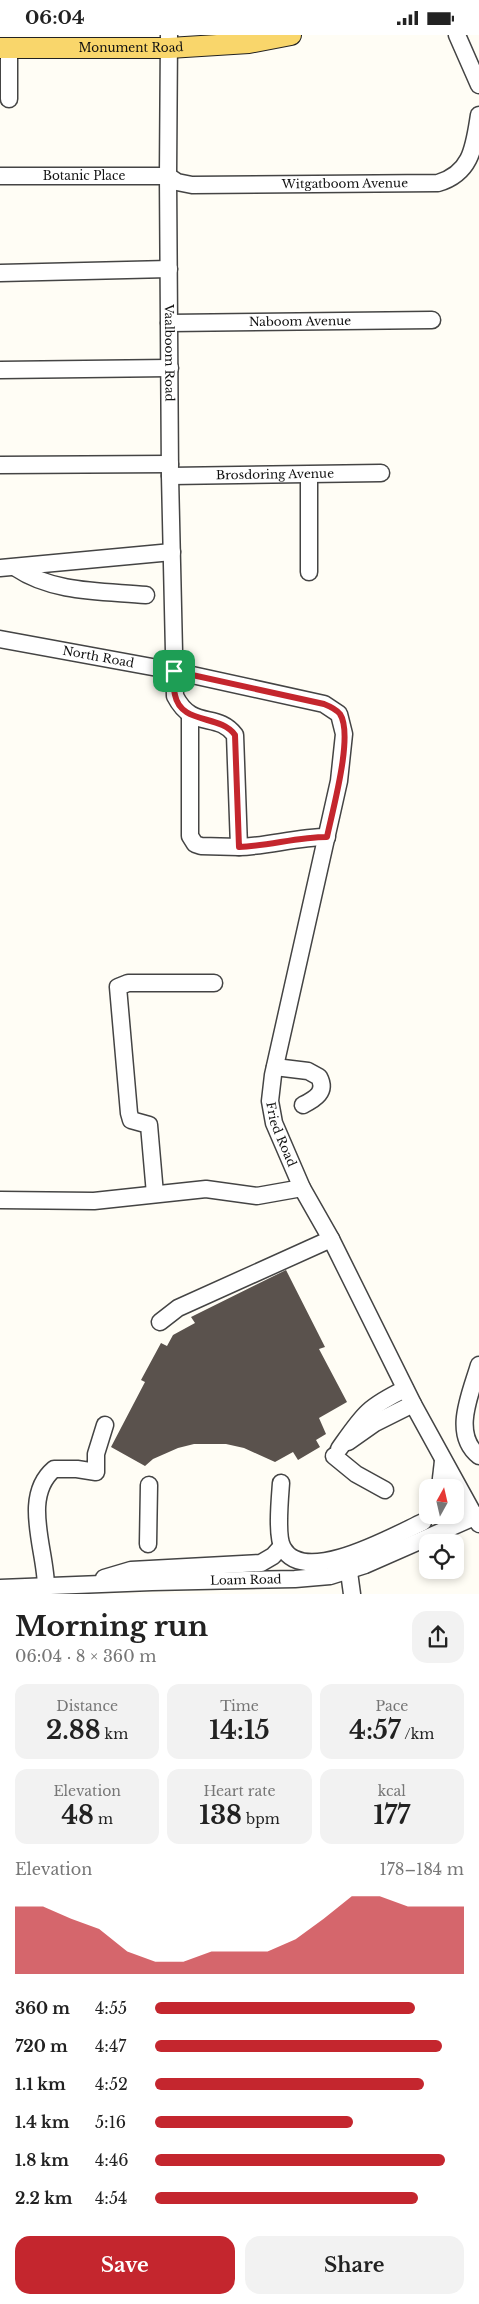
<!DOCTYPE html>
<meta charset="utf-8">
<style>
:root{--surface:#fff;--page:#f2f2f2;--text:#222;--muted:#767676;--accent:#c4262e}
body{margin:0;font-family:"Libre Baskerville",serif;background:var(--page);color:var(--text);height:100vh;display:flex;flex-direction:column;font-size:19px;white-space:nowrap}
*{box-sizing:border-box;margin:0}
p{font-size:16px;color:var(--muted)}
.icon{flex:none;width:28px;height:28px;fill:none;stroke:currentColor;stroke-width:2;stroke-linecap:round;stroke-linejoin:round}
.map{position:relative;height:1559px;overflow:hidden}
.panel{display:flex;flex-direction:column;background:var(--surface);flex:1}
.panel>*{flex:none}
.needle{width:32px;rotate:8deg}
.tools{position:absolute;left:419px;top:1444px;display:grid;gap:10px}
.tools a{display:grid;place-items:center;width:45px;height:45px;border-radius:10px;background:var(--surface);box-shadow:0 2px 8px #0003;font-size:25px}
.pin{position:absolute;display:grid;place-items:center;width:42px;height:42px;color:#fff;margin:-21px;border-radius:10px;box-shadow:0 2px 8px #0006}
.round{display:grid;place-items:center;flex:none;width:52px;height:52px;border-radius:15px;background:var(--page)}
.head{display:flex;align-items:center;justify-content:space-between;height:85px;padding:0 15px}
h1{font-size:28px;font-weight:700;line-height:38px}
.figures{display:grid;grid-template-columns:repeat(3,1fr);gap:8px;height:85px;padding:5px 15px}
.figures div{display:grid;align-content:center;border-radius:12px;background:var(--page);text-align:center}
.figures b{font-size:25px;font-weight:700}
.figures small{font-size:14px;font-weight:400}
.figures p{font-size:14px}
.chart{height:140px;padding:10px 15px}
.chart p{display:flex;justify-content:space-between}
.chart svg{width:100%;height:90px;margin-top:5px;fill:var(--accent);opacity:.7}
.action{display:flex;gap:10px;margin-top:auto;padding:10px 15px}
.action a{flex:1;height:58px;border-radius:15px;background:var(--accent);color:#fff;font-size:20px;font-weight:700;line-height:58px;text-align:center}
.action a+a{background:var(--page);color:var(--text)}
ul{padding:0 15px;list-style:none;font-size:16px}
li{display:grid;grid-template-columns:80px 60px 1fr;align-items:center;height:38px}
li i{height:12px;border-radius:6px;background:var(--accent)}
.status{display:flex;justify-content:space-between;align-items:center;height:35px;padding:0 25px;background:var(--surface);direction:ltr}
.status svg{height:14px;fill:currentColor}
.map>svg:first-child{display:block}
</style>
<div class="status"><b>06:04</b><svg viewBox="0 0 49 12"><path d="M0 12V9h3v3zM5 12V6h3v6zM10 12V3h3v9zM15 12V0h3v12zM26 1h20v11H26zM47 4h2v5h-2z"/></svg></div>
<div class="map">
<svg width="479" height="1559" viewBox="0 0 479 1559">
<rect width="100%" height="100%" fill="#fffdf5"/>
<polygon fill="#5a524d" points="286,1235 325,1312 319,1314 347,1367 319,1383 326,1399 316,1405 320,1412 298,1425 293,1417 275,1427 244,1413 226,1409 194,1409 178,1413 153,1424 145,1431 111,1412 145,1347 141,1345 161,1308 167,1311 173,1300 195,1288 191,1282"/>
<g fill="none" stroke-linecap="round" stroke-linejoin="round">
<g stroke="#444" stroke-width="19">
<g id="minor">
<path id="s1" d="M169 0 168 141 170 441 175 661C193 696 217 676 235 700L239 812C269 811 297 802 327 802"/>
<polyline points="457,0 479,50"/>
<polyline points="9,13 9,64"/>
<path id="s2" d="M0 141H168"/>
<path id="s3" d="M168 141 177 147 192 150 438 148C472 138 474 111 479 80"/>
<polyline points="0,238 169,234"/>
<path id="s4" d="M169 288 432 285"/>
<polyline points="0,335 170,333"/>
<polyline points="0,430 170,429"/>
<polyline points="309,440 309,537"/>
<path id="s5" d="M170 441 381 438"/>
<polyline points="0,533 172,517"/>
<path d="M16 533C53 558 102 556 146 560"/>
<path id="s6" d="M0 604 174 636 324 669 339 679 344 699 339 746 273 1040 270 1066 274 1088 302 1153 331 1204 413 1369 479 1489"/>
<polyline points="190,681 190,801 195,809 201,811 239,812"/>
<path d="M275 1032 308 1036 319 1042C327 1057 315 1064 303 1070"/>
<polyline points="155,1159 149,1090 131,1085 129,1078 118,952 128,948 214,948"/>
<polyline points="0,1165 94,1166 206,1154 257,1161 302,1153"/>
<polyline points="160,1287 178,1273 331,1204"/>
<path d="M479 1330C471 1358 451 1399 479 1421"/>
<polyline points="348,1407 375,1388 413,1369"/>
<path d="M339 1414C363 1380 366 1373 405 1354"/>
<polyline points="334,1421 356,1439 385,1455"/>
<path d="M281 1448C280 1462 276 1502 283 1513 304 1552 395 1500 423 1487"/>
<polyline points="440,1452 443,1426"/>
<polyline points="148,1509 149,1450"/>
<polyline points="349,1537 352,1559"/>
<polyline points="104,1543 131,1535 261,1528 273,1521 281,1512"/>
<path d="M46 1552C46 1515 21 1462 54 1434H77L96 1437V1419L105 1390"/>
<path id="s7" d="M0 1553 152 1547 295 1544 330 1541 365 1530 479 1480"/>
</g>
</g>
<g stroke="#222" stroke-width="22">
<g id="major">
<path id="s8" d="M0 13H169L249 8 291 0"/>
</g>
</g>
<use href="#minor" stroke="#fff" stroke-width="16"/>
<use href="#major" stroke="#f9d66b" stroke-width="20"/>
</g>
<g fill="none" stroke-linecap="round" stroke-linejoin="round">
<g stroke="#fff" stroke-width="10">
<path id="route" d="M174 636 324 669C329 671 336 674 340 679 354 700 332 777 327 802 297 802 269 811 239 812L235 700C220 679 181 690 175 660 173 652 174 644 174 636Z"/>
</g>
<use href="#route" stroke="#c4262e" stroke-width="6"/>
</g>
<g text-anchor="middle" stroke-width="5" stroke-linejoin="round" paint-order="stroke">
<g font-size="12" fill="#111" stroke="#fff">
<text dy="4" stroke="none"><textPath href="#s8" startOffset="131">Monument Road</textPath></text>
<text dy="4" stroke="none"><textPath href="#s2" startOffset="84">Botanic Place</textPath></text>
<text dy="4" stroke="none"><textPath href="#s3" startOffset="179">Witgatboom Avenue</textPath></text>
<text dy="4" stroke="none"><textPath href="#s4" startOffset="131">Naboom Avenue</textPath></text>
<text dy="4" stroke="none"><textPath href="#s1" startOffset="318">Vaalboom Road</textPath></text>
<text dy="4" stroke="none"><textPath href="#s5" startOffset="105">Brosdoring Avenue</textPath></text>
<text dy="4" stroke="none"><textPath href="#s6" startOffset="100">North Road</textPath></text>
<text dy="4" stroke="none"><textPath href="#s6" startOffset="779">Fried Road</textPath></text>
<text dy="4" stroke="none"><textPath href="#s7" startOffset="246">Loam Road</textPath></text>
</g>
</g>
</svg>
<div class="tools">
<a><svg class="needle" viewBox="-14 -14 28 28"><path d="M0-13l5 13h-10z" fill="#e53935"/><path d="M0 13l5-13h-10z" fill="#767676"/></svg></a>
<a><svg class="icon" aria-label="locate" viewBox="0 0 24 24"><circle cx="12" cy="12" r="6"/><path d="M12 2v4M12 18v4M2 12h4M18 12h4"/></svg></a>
</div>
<div class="pin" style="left:174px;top:636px;background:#1e9e55"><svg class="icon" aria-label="arrive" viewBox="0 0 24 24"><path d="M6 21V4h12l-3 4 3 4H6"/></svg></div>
</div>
<section class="panel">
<div class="head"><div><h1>Morning run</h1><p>06:04 · 8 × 360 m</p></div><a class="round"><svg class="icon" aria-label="share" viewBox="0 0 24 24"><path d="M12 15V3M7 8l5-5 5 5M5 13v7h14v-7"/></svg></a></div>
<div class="figures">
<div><p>Distance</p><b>2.88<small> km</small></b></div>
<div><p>Time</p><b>14:15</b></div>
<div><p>Pace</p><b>4:57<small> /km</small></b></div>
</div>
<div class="figures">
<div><p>Elevation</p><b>48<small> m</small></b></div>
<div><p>Heart rate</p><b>138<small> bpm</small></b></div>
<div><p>kcal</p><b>177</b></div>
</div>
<div class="chart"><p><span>Elevation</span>178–184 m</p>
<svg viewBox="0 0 160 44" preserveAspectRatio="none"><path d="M0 44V11L10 11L20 17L30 22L40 33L50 38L60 38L70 33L80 33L90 33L100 27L110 17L120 6L130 6L140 11L150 11L160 11V44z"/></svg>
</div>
<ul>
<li><b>360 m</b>4:55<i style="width:84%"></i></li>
<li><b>720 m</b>4:47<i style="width:93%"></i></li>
<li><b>1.1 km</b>4:52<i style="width:87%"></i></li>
<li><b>1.4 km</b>5:16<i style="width:64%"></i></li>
<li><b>1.8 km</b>4:46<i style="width:94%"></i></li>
<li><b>2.2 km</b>4:54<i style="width:85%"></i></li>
</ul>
<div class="action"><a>Save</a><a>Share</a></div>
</section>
